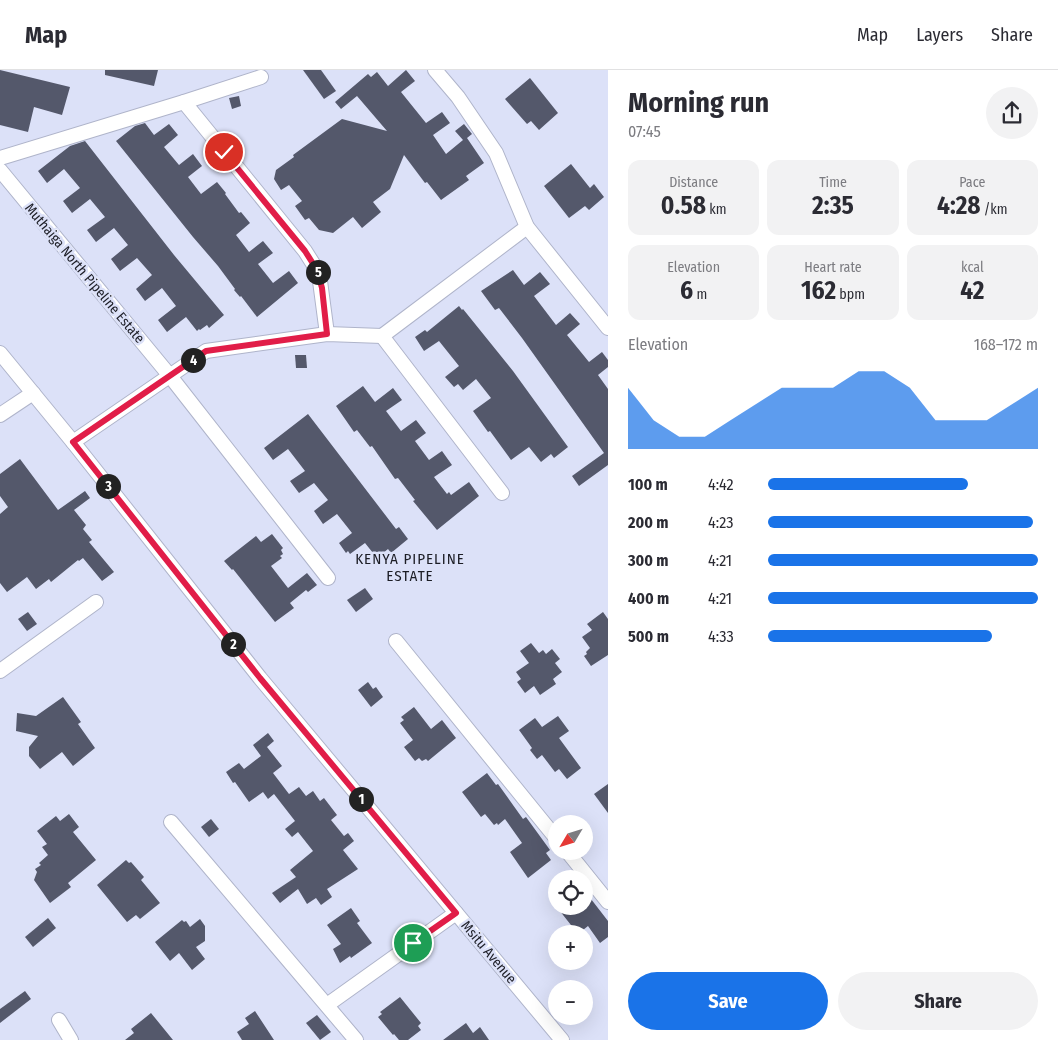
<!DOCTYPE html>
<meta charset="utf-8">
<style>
:root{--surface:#fff;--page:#f2f2f3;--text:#2b2b33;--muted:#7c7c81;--line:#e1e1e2;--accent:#1a73e8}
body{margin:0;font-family:"Fira Sans Condensed",sans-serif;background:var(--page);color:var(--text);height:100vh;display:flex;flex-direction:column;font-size:19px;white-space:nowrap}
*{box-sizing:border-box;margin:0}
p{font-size:16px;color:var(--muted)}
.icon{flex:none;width:28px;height:28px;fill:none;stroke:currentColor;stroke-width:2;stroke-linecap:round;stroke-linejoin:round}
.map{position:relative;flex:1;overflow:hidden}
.details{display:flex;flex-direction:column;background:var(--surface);width:450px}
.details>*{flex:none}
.needle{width:32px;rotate:232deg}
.buttons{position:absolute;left:548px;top:745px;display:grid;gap:10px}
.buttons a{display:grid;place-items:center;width:45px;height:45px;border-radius:50%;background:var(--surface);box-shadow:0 5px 20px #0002;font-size:25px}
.pin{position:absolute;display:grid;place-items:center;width:42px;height:42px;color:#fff;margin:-21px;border:2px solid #fff;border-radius:50%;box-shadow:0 1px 5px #0007}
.km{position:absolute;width:25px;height:25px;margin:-12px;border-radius:50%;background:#222;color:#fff;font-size:14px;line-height:25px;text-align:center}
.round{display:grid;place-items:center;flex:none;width:52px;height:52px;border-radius:26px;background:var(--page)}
.head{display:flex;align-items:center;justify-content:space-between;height:85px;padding:0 20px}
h1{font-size:28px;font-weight:700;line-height:38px}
.stats{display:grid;grid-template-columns:repeat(3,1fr);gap:8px;height:85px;padding:5px 20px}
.stats div{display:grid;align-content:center;border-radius:12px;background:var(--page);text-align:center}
.stats b{font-size:25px;font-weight:700}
.stats small{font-size:14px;font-weight:400}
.stats p{font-size:14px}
.chart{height:140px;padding:10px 20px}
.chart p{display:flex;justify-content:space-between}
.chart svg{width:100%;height:90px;margin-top:5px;fill:var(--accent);opacity:.7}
.action{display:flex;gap:10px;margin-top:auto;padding:10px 20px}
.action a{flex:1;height:58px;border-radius:30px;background:var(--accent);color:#fff;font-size:20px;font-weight:700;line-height:58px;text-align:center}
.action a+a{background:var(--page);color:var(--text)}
ul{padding:0 20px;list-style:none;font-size:16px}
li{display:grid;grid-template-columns:80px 60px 1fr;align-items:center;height:38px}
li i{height:12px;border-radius:6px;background:var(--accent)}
header{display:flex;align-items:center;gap:30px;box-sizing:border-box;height:70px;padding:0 25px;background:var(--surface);border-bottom:1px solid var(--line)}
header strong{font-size:24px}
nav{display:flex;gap:28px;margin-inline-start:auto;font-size:18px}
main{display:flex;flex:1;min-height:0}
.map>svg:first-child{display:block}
</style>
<header>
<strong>Map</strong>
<nav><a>Map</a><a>Layers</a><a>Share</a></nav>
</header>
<main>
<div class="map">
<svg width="608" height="970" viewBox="0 0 608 970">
<rect width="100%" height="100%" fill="#dce1f8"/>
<g fill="#54586b">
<polygon points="0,0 70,17 62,45 34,37 28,62 0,55"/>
<polygon points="105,0 158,0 154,16 105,5"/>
<polygon points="303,0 321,0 336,21 324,29"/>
<polygon points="406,0 415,11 401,22 426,53 442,42 450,53 433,65 446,84 463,70 455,61 464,54 472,64 467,68 484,93 466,106 469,110 441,130 427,112 425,113 404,85 390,119 373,132 381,142 362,158 353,147 333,163 319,160 309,148 305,150 295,136 302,131 289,115 281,120 274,109 276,100 294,87 293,85 342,49 387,61 357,26 341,39 335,32 368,4 371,7 377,2 388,16"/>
<polygon points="530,8 558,43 539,60 531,51 527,54 505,29"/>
<polygon points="239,26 241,36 232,39 229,28"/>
<polygon points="145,53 154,65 169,54 178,65 164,77 179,95 193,84 202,96 188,107 201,124 217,112 226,123 225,124 239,143 241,142 250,153 236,165 249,182 263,171 273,183 258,194 273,213 289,201 298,213 257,247 241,226 240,227 234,220 235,219 218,196 193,167 116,71 135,56"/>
<polygon points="85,71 174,185 224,245 209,258 207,255 200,260 199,259 197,261 186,247 167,262 158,250 176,236 162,218 145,231 136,219 152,205 137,188 120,201 111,189 128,175 114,158 96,172 87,160 105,147 90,129 72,143 63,131 80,118 64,99 47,113 38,101 70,76"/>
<polygon points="571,94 590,118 594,114 604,127 589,140 585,136 569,148 544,116"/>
<polygon points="513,200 524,215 540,202 550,214 534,226 556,255 570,243 580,254 567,265 589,292 602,282 608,290 608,297 598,305 608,319 608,395 579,416 572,406 604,383 522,268 499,238 495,240 481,221"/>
<polygon points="459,236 462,240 463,239 513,301 568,377 554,388 551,384 541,392 529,377 511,390 490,361 488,362 473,341 491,328 476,309 463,320 458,314 454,317 445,307 459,296 439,271 424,281 415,267 425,260 427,262"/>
<polygon points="295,285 306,285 307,298 296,298"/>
<polygon points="363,316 375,332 393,318 402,330 386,341 401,361 416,350 426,363 415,371 429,390 442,381 452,395 434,407 447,424 449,422 451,425 469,412 479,426 437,460 413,431 415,430 398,408 395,409 372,376 370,377 357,360 354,362 336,336"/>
<polygon points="308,344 396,459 399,457 408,469 391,483 388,479 377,488 365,473 350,484 348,481 346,483 339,473 352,463 337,444 323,454 314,441 328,430 314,413 299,423 290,411 305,401 288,379 273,390 264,378"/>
<polygon points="20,389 58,440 85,421 90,428 74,440 86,455 83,459 92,470 89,472 114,502 102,511 83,488 79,491 78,490 51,512 49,509 36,519 27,507 7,522 0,513 0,444 8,437 0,426 0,404"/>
<polygon points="272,464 283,478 281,480 283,484 280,486 282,488 271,496 288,518 307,503 317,515 308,522 306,520 290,533 294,538 275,552 233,499 232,500 224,491 256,466 261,472"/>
<polygon points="365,518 373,529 356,542 347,530"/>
<polygon points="28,542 37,554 27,561 18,549"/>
<polygon points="603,542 608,549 608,585 591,596 584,586 587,584 586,582 590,578 582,567 592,560 587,554"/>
<polygon points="531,573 539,583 543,580 546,584 552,579 560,589 555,593 562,602 553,609 556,614 540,625 534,616 525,623 517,612 521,609 516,602 529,593 520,581"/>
<polygon points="368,612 373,619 376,617 383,627 371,637 358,620"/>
<polygon points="63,627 81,652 78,654 95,678 73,696 62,682 40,699 29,686 29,677 38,666 16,661 17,643 36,646"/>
<polygon points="414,637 431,659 442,650 456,668 428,691 426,689 422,691 419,688 415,691 404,677 413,670 400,653 404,650 401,647"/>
<polygon points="558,646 569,661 559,668 581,698 567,709 559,699 555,702 542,685 537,689 530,680 532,678 519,660 535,648 542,657"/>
<polygon points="268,663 274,671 267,677 282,696 273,703 289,724 299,717 306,726 313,721 320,731 324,728 337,745 331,750 344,766 348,763 354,771 343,780 358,799 327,819 332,827 321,835 316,828 307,834 298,819 280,833 272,823 296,807 290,800 313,781 298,762 292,767 285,759 295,751 274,724 268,729 263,722 249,732 235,712 233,713 226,702 239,693 244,699 261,686 253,675"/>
<polygon points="487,703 496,715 498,714 523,749 526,747 550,780 546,783 551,790 528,808 510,782 522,773 505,749 498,755 497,753 494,755 485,744 481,747 462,722"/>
<polygon points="608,714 608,743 594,724"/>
<polygon points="69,744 79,757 73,762 96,790 68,813 71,817 50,833 34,810 37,802 35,799 41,795 39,793 48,785 42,777 47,774 37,761 56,746 60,751"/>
<polygon points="211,749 219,759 209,767 201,757"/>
<polygon points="126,790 129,793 131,792 144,807 141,810 160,833 140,849 136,845 127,852 97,815"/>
<polygon points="584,820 608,851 608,867 600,873 588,856 578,864 556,836 584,836"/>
<polygon points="351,838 360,851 357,853 372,873 351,888 350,886 340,893 333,879 341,874 327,855"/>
<polygon points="48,848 56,858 33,877 25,867"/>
<polygon points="200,849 205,856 205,871 196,877 205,889 192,900 179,883 170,891 155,872 182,850 184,852 186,851 190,857"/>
<polygon points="25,921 31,929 0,953 0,939"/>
<polygon points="400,927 421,953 418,956 421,960 408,970 399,970 394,964 393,965 378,947 382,944 380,942"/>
<polygon points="255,941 274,970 242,970 237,962 249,954 245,948"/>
<polygon points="151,943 173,970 125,970 134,963 131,959"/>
<polygon points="317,945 331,962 320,970 306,953"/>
<polygon points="466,953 473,963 480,957 489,970 443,970"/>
</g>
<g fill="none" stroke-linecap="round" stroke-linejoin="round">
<g stroke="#afb4ca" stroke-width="16">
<g id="minor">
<polyline points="435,0 458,27 496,83 527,157 608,258"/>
<polyline points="184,32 305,181 317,200 320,211 327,264"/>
<polyline points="0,88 184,32 261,7"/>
<polyline points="0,100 170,306 328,508"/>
<polyline points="382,266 502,423"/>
<polyline points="0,283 73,372 260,608 562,970"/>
<polyline points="0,345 33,323"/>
<polyline points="73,372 206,281 327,264 382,266 527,157"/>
<polyline points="396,571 556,768"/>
<polyline points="0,601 96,532"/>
<polyline points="171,752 356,970"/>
<polyline points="567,781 608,832"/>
<polyline points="327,935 456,843"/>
<polyline points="59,950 71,970"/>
</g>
</g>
<use href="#minor" stroke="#fff" stroke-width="14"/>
</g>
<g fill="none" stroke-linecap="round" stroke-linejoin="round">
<g stroke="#fff" stroke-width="10">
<polyline id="route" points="224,82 305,181 317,200 322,218 327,264 206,281 73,372 260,608 456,843 413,873"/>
</g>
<use href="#route" stroke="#e11d48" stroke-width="6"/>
</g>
<g text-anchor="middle" stroke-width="5" stroke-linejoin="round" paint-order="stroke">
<g font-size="14" fill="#1c1d25" stroke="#dce1f8">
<text transform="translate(85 203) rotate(50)" y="5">Muthaiga North Pipeline Estate</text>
<text transform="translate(489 882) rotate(50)" y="5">Msitu Avenue</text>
</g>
<g font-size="15" letter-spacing="1" fill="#1c1d25" stroke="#dce1f8">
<text x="410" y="494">KENYA PIPELINE<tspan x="410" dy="17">ESTATE</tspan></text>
</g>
</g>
</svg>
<div class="buttons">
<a><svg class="needle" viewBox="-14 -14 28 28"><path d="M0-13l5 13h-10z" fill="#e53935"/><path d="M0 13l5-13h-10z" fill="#7c7c81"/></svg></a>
<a><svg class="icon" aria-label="locate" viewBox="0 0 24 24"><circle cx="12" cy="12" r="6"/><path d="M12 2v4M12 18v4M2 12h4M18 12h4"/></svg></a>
<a>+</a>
<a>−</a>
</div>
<div class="pin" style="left:413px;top:873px;background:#1e9e55"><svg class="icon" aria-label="arrive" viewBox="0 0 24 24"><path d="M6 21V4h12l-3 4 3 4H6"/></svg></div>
<div class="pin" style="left:224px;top:82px;background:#d93025"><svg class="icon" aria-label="check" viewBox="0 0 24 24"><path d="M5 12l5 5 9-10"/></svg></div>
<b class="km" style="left:361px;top:729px">1</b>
<b class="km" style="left:233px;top:574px">2</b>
<b class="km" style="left:108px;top:416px">3</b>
<b class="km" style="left:193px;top:290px">4</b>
<b class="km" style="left:318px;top:202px">5</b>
</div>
<section class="details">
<div class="head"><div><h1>Morning run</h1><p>07:45</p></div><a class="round"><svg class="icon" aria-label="share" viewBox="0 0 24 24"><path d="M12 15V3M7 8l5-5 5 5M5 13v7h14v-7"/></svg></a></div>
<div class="stats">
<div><p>Distance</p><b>0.58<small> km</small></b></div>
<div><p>Time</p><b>2:35</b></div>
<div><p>Pace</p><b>4:28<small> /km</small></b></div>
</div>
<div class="stats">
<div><p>Elevation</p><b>6<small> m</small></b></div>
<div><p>Heart rate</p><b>162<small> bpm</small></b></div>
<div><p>kcal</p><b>42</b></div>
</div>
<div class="chart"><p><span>Elevation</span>168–172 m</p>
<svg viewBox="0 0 160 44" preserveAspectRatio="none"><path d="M0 44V14L10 30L20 38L30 38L40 30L50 22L60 14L70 14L80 14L90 6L100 6L110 14L120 30L130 30L140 30L150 22L160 14V44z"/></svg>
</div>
<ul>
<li><b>100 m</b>4:42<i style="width:74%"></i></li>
<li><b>200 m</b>4:23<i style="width:98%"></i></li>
<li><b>300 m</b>4:21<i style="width:100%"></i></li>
<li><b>400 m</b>4:21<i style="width:100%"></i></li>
<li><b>500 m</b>4:33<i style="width:83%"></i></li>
</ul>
<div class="action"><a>Save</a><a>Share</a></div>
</section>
</main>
